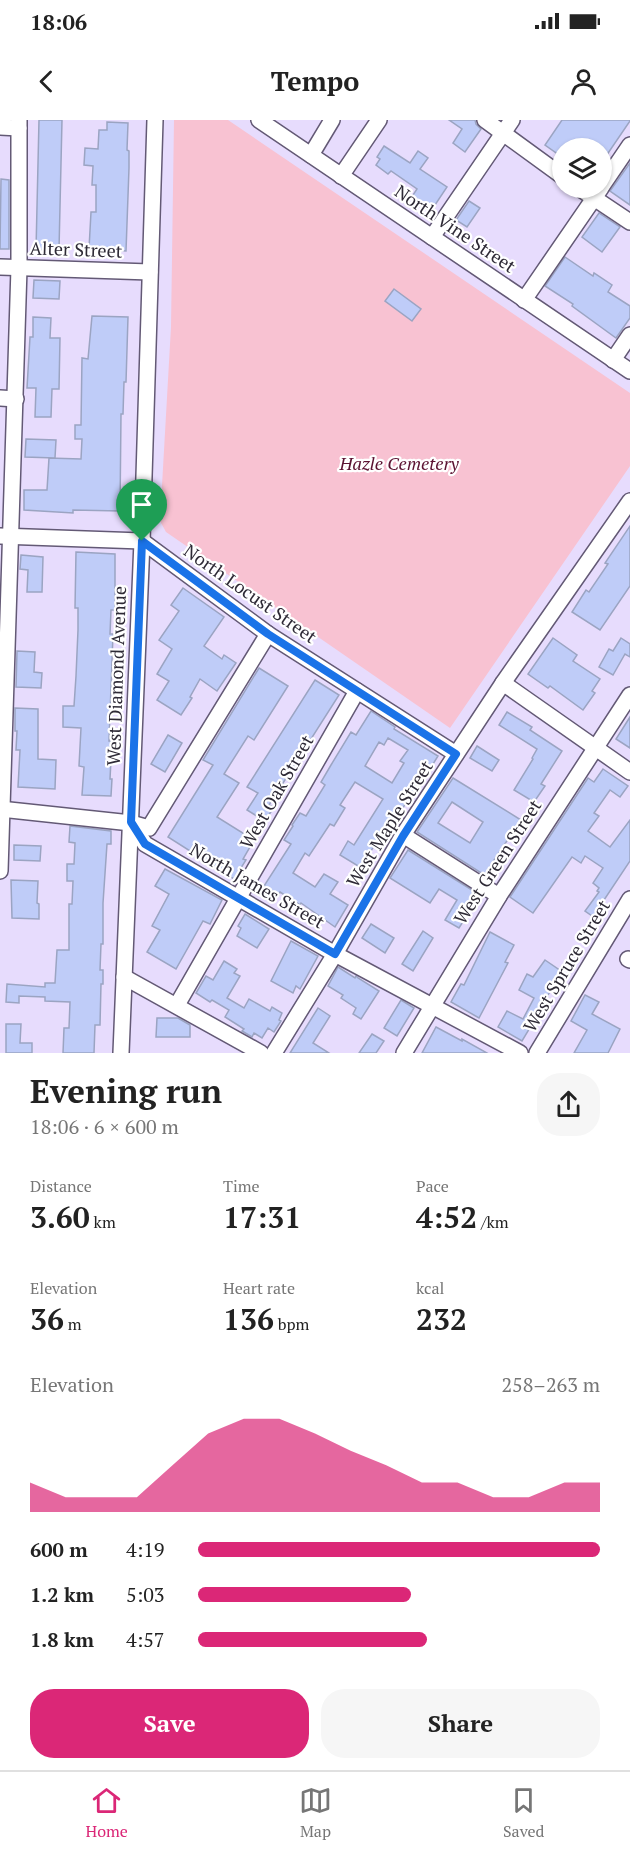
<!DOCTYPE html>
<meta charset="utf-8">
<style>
:root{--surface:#fff;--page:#f6f6f6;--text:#222;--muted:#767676;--line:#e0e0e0;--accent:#db2777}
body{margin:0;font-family:"PT Serif",serif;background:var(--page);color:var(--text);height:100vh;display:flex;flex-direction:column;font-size:22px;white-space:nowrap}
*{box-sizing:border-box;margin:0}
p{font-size:20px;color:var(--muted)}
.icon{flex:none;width:33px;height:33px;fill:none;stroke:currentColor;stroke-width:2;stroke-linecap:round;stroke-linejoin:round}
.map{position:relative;height:933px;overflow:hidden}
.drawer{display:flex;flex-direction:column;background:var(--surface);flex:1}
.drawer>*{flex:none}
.fabs{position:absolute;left:552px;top:18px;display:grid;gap:12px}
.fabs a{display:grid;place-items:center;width:60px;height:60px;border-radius:50%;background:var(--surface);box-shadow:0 2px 4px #0004;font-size:30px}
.pin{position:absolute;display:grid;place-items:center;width:51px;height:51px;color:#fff;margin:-62px -26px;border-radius:50% 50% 50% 0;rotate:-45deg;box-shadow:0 0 6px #0007}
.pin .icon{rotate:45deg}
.round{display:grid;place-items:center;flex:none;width:63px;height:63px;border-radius:24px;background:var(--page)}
.head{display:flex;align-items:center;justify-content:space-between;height:102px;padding:0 30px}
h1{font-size:33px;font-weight:600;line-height:45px}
.figures{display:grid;grid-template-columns:repeat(3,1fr);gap:9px;height:102px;padding:6px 30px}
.figures div{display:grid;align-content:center}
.figures b{font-size:30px;font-weight:600}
.figures small{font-size:16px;font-weight:400}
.figures p{font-size:16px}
.chart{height:168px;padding:12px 30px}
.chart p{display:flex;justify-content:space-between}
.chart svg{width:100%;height:108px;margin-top:6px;fill:var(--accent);opacity:.7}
.cta{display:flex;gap:12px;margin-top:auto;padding:12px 30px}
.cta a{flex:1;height:69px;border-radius:24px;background:var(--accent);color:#fff;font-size:24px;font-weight:600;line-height:69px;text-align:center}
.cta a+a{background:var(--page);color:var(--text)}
ul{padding:0 30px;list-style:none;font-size:20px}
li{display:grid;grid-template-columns:96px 72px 1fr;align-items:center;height:45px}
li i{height:15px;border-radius:8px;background:var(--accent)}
.status{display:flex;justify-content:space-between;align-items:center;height:42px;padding:0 30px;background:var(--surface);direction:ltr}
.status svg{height:16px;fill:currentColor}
header{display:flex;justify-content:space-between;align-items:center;height:78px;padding:0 30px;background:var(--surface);font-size:27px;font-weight:600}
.dock{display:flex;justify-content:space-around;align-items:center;height:84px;border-top:2px solid var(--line);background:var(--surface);font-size:16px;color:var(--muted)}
.dock a{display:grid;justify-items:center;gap:3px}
.dock .selected{color:var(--accent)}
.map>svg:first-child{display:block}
</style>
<div class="status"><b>18:06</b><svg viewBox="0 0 49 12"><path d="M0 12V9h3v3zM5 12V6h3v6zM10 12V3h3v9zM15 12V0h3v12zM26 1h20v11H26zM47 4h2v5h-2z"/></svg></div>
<header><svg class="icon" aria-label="back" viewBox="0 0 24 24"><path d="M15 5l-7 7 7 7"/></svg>Tempo<svg class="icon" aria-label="person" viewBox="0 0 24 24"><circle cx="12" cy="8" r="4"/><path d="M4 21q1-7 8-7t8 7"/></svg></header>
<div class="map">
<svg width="630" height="933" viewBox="0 0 630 933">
<rect width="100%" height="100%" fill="#e7dcfd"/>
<polygon fill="#f8c2d2" points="174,0 228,0 630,273 630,346 450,608 166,412 160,401 171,207"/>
<g fill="#bfccf8" stroke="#9ba4c2" stroke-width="1.5" fill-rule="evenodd">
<polygon points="39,0 62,0 59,130 36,130"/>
<polygon points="449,0 475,0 476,4 481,9 465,32 453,23 462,9"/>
<polygon points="562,0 630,0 630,1 602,42 602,28 562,28 562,37 545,25"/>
<polygon points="107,2 128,3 127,30 129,31 129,48 126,131 89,129 91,92 96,92 96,65 92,65 93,46 84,45 85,28 98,29 99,10 107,10"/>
<polygon points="384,26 410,43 418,31 428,38 420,49 447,67 431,91 411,78 417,69 391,51 388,54 376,45 380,39 377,37"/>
<polygon points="630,43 630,85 610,71"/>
<polygon points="1,59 9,60 9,129 0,129"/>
<polygon points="469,81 480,88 467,107 456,100"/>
<polygon points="599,93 620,107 602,132 582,117"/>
<polygon points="565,137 593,156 594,153 612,165 608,172 630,186 630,198 616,218 572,186 573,184 545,166"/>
<polygon points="34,160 60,161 59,179 33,178"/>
<polygon points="394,169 421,189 412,201 385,181"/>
<polygon points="92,196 128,197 126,262 124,262 123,294 121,294 120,391 73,390 73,393 24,390 24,370 47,370 49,338 81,339 82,319 75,319 75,305 81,305 82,238 88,239"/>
<polygon points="33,197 51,198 50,218 60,218 59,269 52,269 51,297 35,297 36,268 27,268 30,217 33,217"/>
<polygon points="26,319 56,320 55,338 25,337"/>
<polygon points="630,406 630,466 600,510 572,492 586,470 589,472 608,444 605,443"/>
<polygon points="76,432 115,434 115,490 111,490 110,514 113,514 109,621 112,621 110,659 112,659 111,676 82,675 84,647 79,646 81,608 63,607 63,586 74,586 76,556 78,510 78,488 75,488"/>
<polygon points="21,435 43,437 42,472 27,472 28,450 20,449"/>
<polygon points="183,468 224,497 204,526 222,539 224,535 236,543 217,571 200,559 190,577 192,578 181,595 157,580 169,561 157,554 172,529 159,520 179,491 171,485"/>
<polygon points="553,518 577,535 573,541 600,559 592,571 595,573 583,590 550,566 548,568 528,554"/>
<polygon points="621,518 630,524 630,537 625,534 613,555 599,547 609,529 613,531"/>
<polygon points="17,531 35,532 34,552 42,553 41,568 16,567"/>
<polygon points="259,548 288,566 254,620 248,616 224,654 239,663 217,697 254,720 243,739 246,740 234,759 168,717 213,645 203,640"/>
<polygon points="315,560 339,575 269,685 274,687 265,701 247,690 258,673 247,667"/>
<polygon points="15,588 38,589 38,639 56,640 55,669 18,667 20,630 16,630 17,611 15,611"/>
<path d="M371 591 395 607 394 609 438 636 425 657 423 655 401 691 398 688 369 734 372 736 363 749 340 735 348 721 354 725 383 679 355 662 340 685 345 688 334 706 330 704 309 736 305 733 293 753 315 767 324 754 338 762 330 774 348 785 335 807 301 783 300 785 280 772 279 775 264 766 291 724 284 720 293 706 292 705 300 693 306 696 325 665 321 662 331 645 351 612 356 615ZM388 618 408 630 400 641 404 643 392 663 365 646 379 622 384 625Z"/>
<polygon points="507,592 532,607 530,610 562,631 541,664 545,666 534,682 514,670 533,639 532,638 537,629 499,605"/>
<polygon points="630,597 630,628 616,619"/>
<polygon points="168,615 182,623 165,652 151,644"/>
<polygon points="477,626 499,640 492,651 470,638"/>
<polygon points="603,649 628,666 620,677 610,670 594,693 599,696 588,711 610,727 630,700 630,741 600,786 602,787 595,798 585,791 599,772 597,771 599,768 593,763 603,748 585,736 581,743 572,737 533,793 510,777 588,658 594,662"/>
<path d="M453 658 521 700 494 740 498 743 489 758 417 712ZM452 682 483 702 470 723 438 703Z"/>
<polygon points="70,706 111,711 111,724 107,724 103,783 103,824 101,824 100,850 103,850 103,864 101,864 100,905 95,905 94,933 63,933 64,908 69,908 70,882 45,881 45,877 19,876 19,883 6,882 7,864 45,867 45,863 55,863 57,830 69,830 69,784 72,784 73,761 67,761 67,744 74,744 75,723 69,722"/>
<polygon points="14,725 41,726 40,741 14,740"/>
<polygon points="408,730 480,775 459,808 445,800 457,780 439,769 430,783 390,758"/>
<polygon points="165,749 222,780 210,804 203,801 176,849 147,832 160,810 152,806 169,774 155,766"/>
<polygon points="11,760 38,761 37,783 39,784 39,799 12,798"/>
<polygon points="245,794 269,809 257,828 237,816 241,808 238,806"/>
<polygon points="371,804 394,818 385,833 362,818"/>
<polygon points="423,811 433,818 413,851 402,844"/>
<polygon points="490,812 514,825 505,842 508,843 479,898 451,882 461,864 464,865"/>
<polygon points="291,821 318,836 300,869 296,866 293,873 271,861"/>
<polygon points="545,840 561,851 551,866 552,867 543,886 522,921 498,907 507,891 523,899 534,878 519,870 527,854 533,857"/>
<polygon points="224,841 237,849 234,853 240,856 227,878 244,888 249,879 270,891 272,887 282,893 279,900 281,901 274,912 268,908 262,918 254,913 252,917 242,911 244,909 225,897 229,890 212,880 210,882 196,873 206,856 213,860"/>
<polygon points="338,847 355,858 356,856 358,858 379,871 361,899 353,894 356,888 341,878 343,875 328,866"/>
<polygon points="585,875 599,882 592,894 620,909 608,933 574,933 587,910 571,901"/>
<polygon points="401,880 414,888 397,916 384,908"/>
<polygon points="318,888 330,896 313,923 329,933 290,933"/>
<polygon points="157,898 178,898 190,905 190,917 156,917"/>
<polygon points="6,904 21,904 20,923 32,923 32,933 6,933"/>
<polygon points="436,907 462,921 462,919 487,933 422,933"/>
<polygon points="372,914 384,921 376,933 359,933"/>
</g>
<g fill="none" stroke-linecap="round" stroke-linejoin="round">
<g stroke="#635975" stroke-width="18">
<g id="minor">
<polyline points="259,0 630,251"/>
<polyline points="485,0 562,56"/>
<polyline points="0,7 19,8"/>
<polyline points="311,35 332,0"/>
<polyline points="341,56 379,0"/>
<polyline points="602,66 630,25"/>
<polyline points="579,68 630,102"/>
<polyline points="432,117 512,0"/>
<polyline points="0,147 150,152"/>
<polyline points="524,180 601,68"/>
<polyline points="613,240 630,215"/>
<polyline points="0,278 16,279"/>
<polyline points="0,416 142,421 268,514 456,634"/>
<polyline points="503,563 630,652"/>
<polyline points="0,689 131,703 149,708 268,514"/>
<polyline points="131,703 145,724 335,834 520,933"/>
<polyline points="403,715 499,776"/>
<polyline points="0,751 19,148 19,0"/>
<polyline points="628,839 630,840"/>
<polyline points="124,857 261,933"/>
<polyline points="177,885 357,571"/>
<polyline points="121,933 142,421 155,0"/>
<polyline points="274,933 335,834 403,715 503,563 630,381"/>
<polyline points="404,933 499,776 630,575"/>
<polyline points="537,933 630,779"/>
</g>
</g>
<use href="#minor" stroke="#fff" stroke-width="15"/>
</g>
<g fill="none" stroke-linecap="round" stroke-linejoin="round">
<g stroke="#fff" stroke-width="12">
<polygon id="route" points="142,421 268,514 456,634 403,716 335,834 145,724 131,702"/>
</g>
<use href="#route" stroke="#1a73e8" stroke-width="8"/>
</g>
<g text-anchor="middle" stroke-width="4.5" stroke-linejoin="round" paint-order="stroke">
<g font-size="18" fill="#2e2a36" stroke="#fff">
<text transform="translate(455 109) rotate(34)" y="6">North Vine Street</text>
<text transform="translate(76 130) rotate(2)" y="6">Alter Street</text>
<text transform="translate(250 474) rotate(35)" y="6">North Locust Street</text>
<text transform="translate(117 556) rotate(-88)" y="6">West Diamond Avenue</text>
<text transform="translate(277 672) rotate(-60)" y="6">West Oak Street</text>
<text transform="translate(390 704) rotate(-58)" y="6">West Maple Street</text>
<text transform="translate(498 742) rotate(-57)" y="6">West Green Street</text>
<text transform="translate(257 766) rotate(30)" y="6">North James Street</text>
<text transform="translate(567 846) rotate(-59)" y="6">West Spruce Street</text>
</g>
<g font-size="18" font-style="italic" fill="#5b1231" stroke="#fff">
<text x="399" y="350">Hazle Cemetery</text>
</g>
</g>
</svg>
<div class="fabs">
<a><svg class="icon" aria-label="layers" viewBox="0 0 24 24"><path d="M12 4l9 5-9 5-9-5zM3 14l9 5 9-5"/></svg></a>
</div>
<div class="pin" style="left:142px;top:421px;background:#1e9e55"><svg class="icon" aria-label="arrive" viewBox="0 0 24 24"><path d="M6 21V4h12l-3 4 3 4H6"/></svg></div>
</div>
<section class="drawer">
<div class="head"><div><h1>Evening run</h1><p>18:06 · 6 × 600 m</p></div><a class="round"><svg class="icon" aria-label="share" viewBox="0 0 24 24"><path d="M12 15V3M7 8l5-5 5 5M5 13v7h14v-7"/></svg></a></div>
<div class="figures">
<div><p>Distance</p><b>3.60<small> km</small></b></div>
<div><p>Time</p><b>17:31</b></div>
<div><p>Pace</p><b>4:52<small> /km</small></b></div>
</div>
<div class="figures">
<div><p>Elevation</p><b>36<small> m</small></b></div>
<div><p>Heart rate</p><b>136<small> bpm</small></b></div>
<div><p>kcal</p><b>232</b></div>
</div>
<div class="chart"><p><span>Elevation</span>258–263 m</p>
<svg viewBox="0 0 160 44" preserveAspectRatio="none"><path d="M0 44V32L10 38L20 38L30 38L40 25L50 12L60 6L70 6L80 12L90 19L100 25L110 32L120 32L130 38L140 38L150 32L160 32V44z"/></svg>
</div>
<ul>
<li><b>600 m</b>4:19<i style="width:100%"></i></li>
<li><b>1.2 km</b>5:03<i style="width:53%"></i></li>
<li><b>1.8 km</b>4:57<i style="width:57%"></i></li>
</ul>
<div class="cta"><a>Save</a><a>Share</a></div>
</section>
<nav class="dock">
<a class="selected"><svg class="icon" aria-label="home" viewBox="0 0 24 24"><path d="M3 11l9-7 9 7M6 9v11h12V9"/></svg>Home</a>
<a><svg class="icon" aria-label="map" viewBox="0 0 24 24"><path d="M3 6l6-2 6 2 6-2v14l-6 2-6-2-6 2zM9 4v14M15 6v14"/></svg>Map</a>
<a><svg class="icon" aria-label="saved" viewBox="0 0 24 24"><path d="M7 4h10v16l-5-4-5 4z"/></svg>Saved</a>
</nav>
